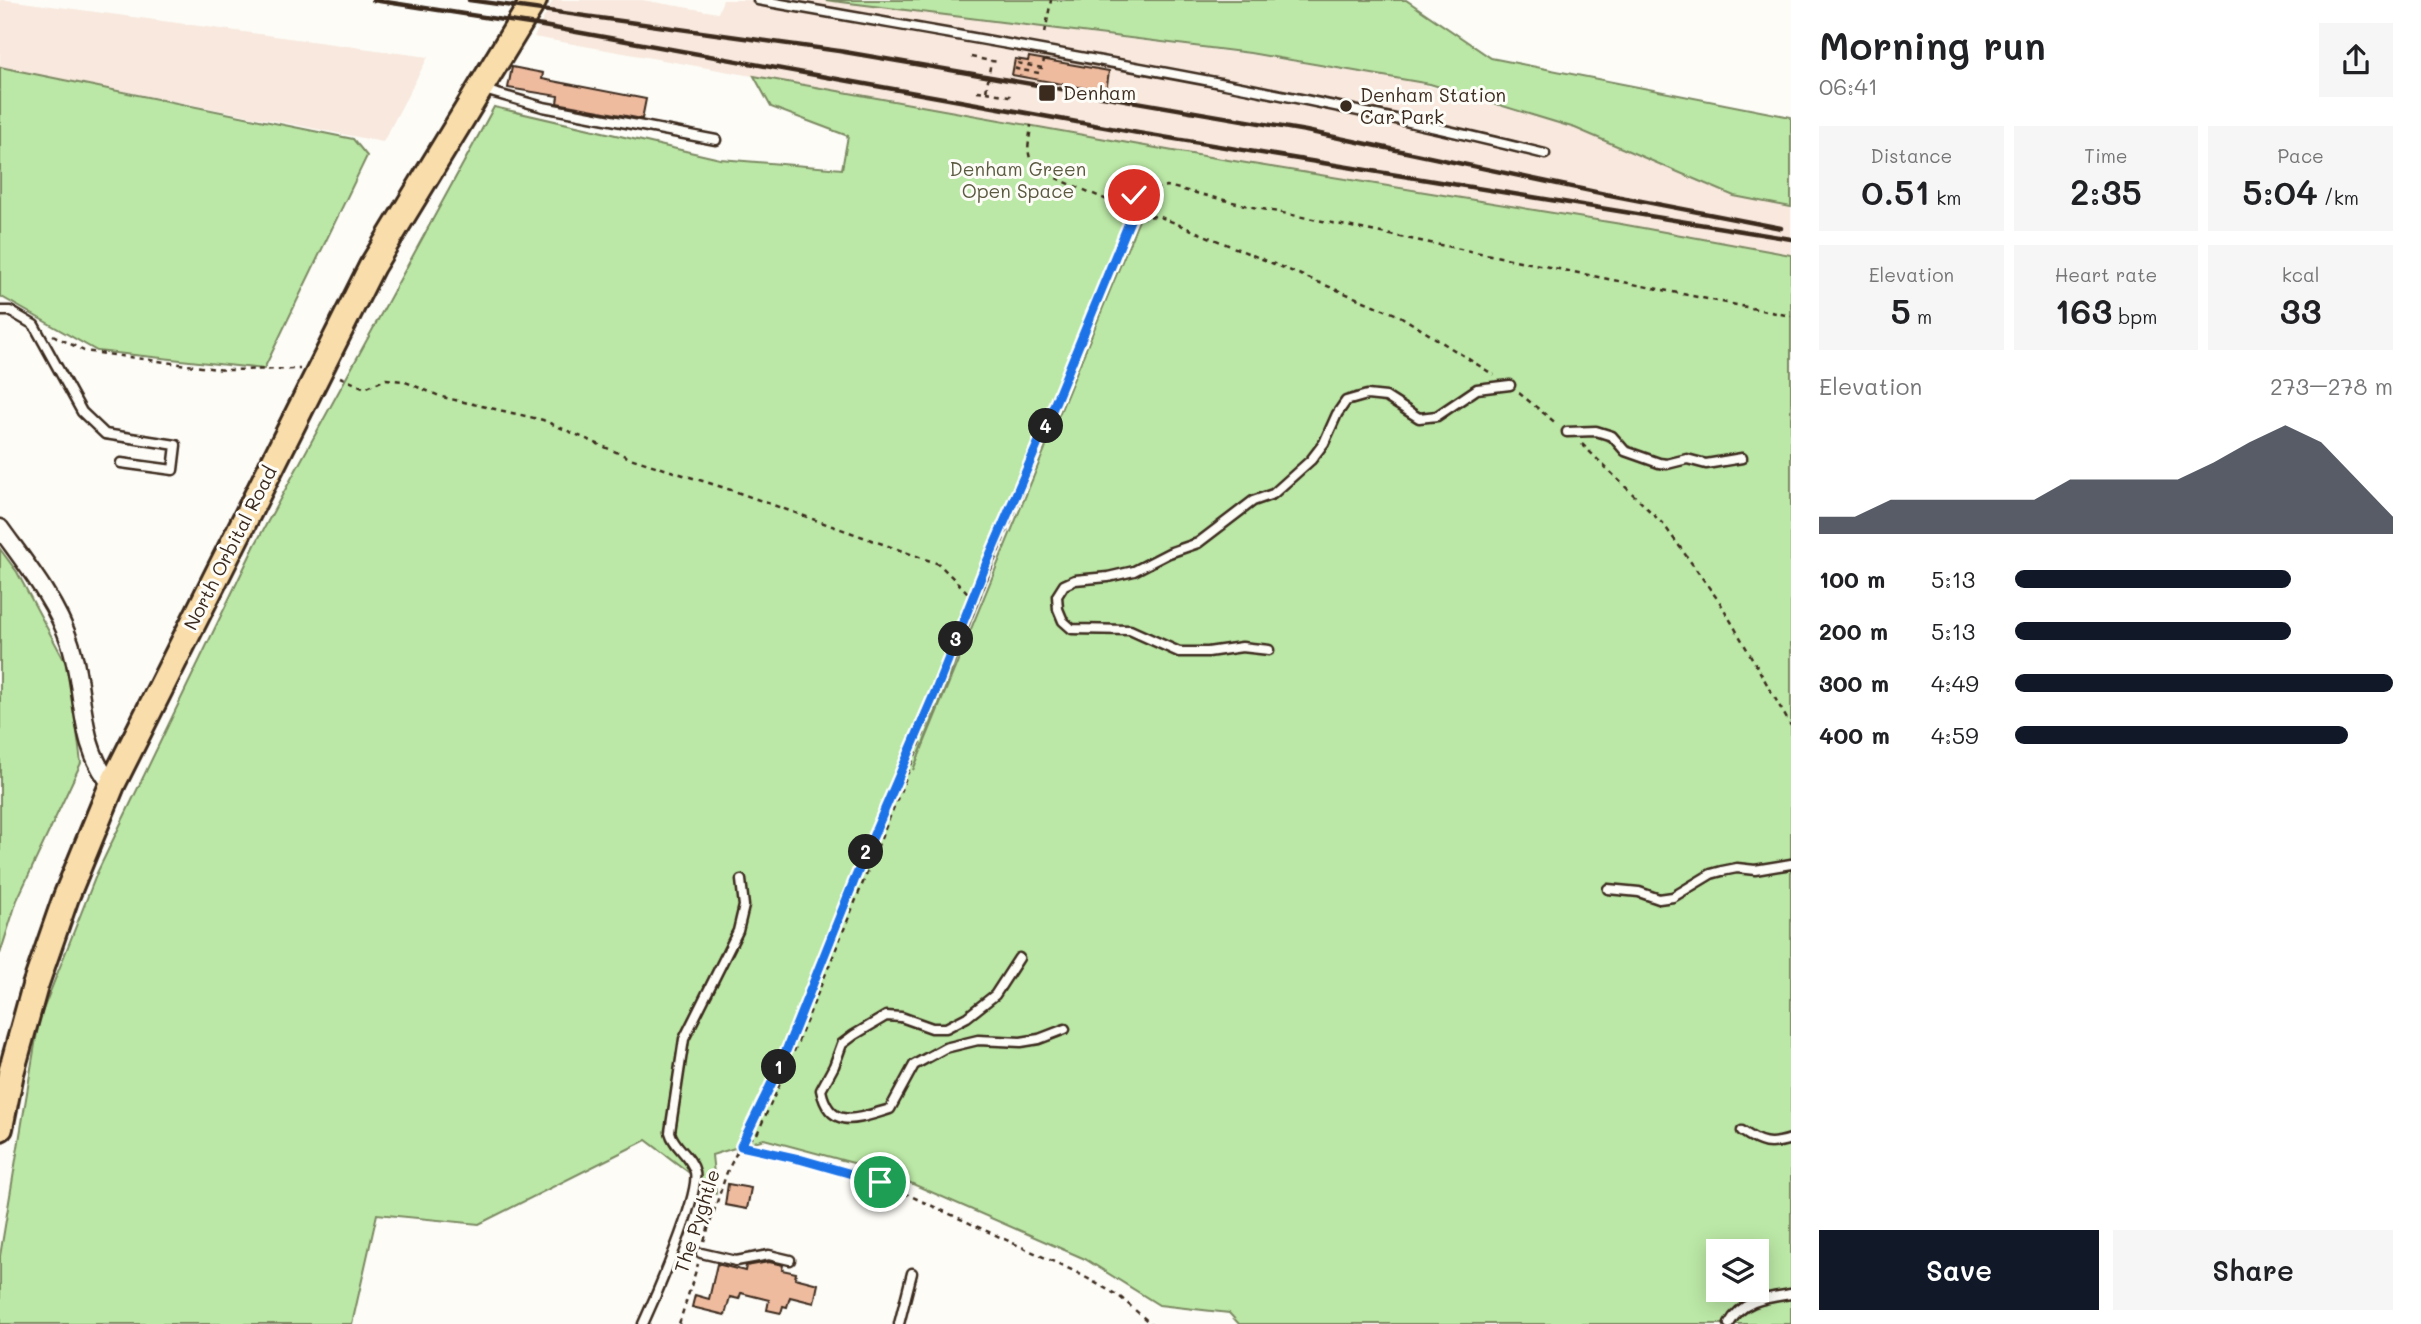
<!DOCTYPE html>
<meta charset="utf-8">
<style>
:root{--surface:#fff;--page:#f6f6f6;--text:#202124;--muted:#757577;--accent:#111827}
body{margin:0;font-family:Mali,sans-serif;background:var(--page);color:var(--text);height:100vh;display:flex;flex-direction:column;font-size:26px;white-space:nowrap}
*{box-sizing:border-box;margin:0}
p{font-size:23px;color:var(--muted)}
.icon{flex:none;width:38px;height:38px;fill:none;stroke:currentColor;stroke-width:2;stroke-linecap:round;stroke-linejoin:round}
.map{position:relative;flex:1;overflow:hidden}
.drawer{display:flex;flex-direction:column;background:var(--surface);width:630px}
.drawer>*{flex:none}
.controls{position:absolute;left:1706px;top:1239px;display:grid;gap:14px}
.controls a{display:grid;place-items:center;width:63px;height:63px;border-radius:0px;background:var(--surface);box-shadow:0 4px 18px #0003;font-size:35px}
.pin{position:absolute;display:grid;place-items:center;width:60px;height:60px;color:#fff;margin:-30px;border:4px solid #fff;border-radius:50%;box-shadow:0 2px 7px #0007}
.km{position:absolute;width:35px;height:35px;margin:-18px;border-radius:50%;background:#222;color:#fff;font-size:19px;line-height:35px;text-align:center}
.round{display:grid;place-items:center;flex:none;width:74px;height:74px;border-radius:0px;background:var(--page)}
.summary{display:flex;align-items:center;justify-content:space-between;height:119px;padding:0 28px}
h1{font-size:38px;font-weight:600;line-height:52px}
.figures{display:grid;grid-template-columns:repeat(3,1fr);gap:10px;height:119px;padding:7px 28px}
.figures div{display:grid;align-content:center;border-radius:0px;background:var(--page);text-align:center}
.figures b{font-size:35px;font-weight:600}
.figures small{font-size:19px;font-weight:400}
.figures p{font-size:19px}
.chart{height:196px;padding:14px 28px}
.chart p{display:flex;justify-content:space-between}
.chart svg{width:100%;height:126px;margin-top:7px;fill:var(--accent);opacity:.7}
.cta{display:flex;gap:14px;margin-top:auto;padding:14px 28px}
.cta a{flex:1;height:80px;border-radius:0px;background:var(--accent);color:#fff;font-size:28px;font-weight:600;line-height:80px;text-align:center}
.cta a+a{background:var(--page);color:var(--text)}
ul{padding:0 28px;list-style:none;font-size:23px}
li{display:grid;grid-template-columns:112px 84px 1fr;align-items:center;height:52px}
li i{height:18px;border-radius:9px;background:var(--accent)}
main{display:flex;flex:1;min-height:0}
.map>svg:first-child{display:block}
</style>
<main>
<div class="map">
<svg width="1791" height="1324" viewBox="0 0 1791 1324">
<rect width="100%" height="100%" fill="#fdfcf7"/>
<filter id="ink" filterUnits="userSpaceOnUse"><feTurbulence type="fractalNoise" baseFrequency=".0143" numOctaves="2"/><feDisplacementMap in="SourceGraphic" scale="14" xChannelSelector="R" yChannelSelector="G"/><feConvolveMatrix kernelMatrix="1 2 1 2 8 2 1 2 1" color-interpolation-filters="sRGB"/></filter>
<g filter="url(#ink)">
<g fill="#f8e8dd">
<polygon points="0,0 7,0 428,57 383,142 0,67"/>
<polygon points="553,0 642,0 718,13 723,0 825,0 1255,55 1415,82 1575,128 1734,196 1791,207 1791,255 1621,224 1173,151 534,37"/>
</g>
<g fill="#bbe8a6" stroke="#7b8962" stroke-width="2" fill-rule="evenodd">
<polygon points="825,0 1406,0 1491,58 1791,117 1791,207 1734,196 1575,128 1430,84 1250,53"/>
<polygon points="0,67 353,139 367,156 264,369 97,351 0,296"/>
<path d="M754 76 1173 151 1621 224 1791 255V1324H1239L1229 1313 1159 1305 1085 1259 883 1171 764 1139 712 1155 716 1193 646 1140 479 1224 377 1214 352 1324H0V1256L39 1020 97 873 255 545 494 107 720 159 842 169 848 136 771 107ZM1114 203 1141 215 913 770 1127 219 1122 213 1124 211ZM1718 1251H1757V1290H1718Z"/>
<polygon points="0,549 17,572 69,669 81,763 17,900 0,954"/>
</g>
<g fill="#eebb9f" stroke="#3b2a1e" stroke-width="2">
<polygon points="1029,57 1109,71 1106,92 1012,75 1015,59 1028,61"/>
<polygon points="512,67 543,73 542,79 646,99 642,119 557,103 558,96 508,88"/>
<polygon points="728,1184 751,1188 747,1209 725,1205"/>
<polygon points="769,1262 783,1265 782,1270 796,1273 795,1278 818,1284 814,1303 790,1297 787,1307 783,1306 781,1313 767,1310 769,1300 741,1293 739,1299 730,1297 725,1315 692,1307 695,1295 709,1299 717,1264 745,1271 746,1266"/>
</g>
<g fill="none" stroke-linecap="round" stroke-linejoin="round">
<g stroke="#3b2a1e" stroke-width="13">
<g id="lane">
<path d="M758 0C1022 47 1285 89 1545 154"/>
<polyline points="484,90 543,107 716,140"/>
<polyline points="0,311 10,311 34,325 82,412 105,434 176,445 173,470 121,463"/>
<polyline points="1567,432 1596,431 1612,436 1625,451 1659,463 1667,464 1687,459 1706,464 1742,458"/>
<polyline points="1269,650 1242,647 1208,652 1179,652 1130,630 1072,629 1063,621 1058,609 1057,596 1064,585 1075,580 1108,577 1134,571 1169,553 1198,543 1253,501 1273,494 1311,460 1324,443 1337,414 1346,401 1367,395 1386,397 1419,418 1437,416 1477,389 1510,385"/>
<polyline points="1608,889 1639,892 1659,899 1673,897 1711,874 1722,871 1737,868 1755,870 1791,864"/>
<path d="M1019 958 995 995 967 1017 946 1028H932L901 1017 886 1016 854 1035 842 1044 834 1066 821 1090C830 1132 859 1118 890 1109L914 1065 945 1048 978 1040 1021 1042 1039 1039 1065 1029"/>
<path d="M1742 1131C1761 1144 1769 1146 1791 1139"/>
<polyline points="701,1253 736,1261 769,1255 790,1260"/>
<path d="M643 1324C655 1298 700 1196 695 1172 691 1155 674 1148 670 1132L684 1039 738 931 744 906 741 880"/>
<polyline points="899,1324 912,1273"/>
<path d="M1729 1324C1742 1300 1766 1298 1791 1294"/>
</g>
</g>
<g stroke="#3b2a1e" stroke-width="21">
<path id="street" d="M0 528C25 563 56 601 70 643 86 691 77 745 112 785"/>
</g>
<g stroke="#3b2a1e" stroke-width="30">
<polyline id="primary" points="0,1128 11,1073 35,986 66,897 112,785 372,266 534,0"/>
</g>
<g stroke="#3b2a1e" stroke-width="2.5" stroke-dasharray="5 5" stroke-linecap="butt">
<polyline points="1045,33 1051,0"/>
<polyline points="971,57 991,61"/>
<polyline points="1039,73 1016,69 1017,63 1042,68 1044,60"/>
<polyline points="986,92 1015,97"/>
<polyline points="1124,211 1134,195 1167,186 1253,207 1791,316"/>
<polyline points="53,335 84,351 224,370 300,369"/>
<polyline points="340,377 365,388 386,379 403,381 442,397 543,420 630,458 731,490 939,564 973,598"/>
<polyline points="1519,393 1557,424"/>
<polyline points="1582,444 1664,525 1721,604 1791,726"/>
<polyline points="741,1146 757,1134 788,1066 1133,222 1131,218 1158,216 1400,316 1494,375"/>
<polyline points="741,1146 799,1159 880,1182 1074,1271 1119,1296 1151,1324"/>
<polyline points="704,1241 727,1172 780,1066 854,881 936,689 987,562 1047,425 1131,218 1119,205 1042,172 1030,159 1028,149 1031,125"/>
<polyline points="679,1324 698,1264"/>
</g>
<use href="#lane" stroke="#fdfcf7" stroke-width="8"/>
<use href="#street" stroke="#fdfcf7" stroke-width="16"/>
<use href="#primary" stroke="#f9ddab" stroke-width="24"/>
<g stroke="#3b2a1e" stroke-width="4.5">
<polyline points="373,0 543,26 1138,133 1791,239"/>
<polyline points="469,0 839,51 1306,131 1605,194 1781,228"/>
</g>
<polyline stroke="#3b2a1e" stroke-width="2.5" stroke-dasharray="5 5" stroke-linecap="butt" points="977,91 986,92 991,61 1000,62"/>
</g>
</g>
<g fill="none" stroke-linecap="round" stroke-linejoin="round" filter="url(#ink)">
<g stroke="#fff" stroke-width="14">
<polyline id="route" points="880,1182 799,1159 741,1146 780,1066 854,881 936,690 987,562 1046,425 1131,218 1124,211 1134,195"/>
</g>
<use href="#route" stroke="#1a73e8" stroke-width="9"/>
</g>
<g fill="#3b2a1e" stroke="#fdfcf7" stroke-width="2.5">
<rect x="1038" y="84" width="18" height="18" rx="3.5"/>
<circle cx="1346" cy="106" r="7"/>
</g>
<g text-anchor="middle" stroke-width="6" stroke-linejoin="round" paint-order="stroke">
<g font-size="19" fill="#3b2a1e" stroke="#fdfcf7" text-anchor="start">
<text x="1063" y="100">Denham</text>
<text x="1360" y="102">Denham Station<tspan x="1360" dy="22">Car Park</tspan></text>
</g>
<g font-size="19" fill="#5b5a40" stroke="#fdfcf7">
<text x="1018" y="176">Denham Green<tspan x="1018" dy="22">Open Space</tspan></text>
</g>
<g font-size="19" fill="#3b2a1e" stroke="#fdfcf7">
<text transform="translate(230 548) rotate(-63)" y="7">North Orbital Road</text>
<text transform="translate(697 1221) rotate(-72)" y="7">The Pyghtle</text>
</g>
</g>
</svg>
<div class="controls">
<a><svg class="icon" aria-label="layers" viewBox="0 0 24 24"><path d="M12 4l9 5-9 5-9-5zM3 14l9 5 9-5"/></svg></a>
</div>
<div class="pin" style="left:880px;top:1182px;background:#1e9e55"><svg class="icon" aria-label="arrive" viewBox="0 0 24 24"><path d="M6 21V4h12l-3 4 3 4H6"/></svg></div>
<div class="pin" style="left:1134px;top:195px;background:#d93025"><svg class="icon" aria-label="check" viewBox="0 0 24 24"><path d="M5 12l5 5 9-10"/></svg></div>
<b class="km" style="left:779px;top:1067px">1</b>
<b class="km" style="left:866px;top:852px">2</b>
<b class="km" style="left:956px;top:639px">3</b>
<b class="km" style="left:1046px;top:426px">4</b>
</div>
<section class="drawer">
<div class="summary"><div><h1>Morning run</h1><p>06:41</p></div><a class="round"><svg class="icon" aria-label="share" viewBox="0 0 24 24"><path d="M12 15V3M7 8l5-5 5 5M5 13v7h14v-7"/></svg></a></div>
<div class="figures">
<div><p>Distance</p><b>0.51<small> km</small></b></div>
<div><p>Time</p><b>2:35</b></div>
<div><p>Pace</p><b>5:04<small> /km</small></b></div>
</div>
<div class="figures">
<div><p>Elevation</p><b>5<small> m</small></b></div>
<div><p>Heart rate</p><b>163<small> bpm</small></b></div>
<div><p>kcal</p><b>33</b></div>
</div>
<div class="chart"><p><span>Elevation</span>273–278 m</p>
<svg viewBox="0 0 160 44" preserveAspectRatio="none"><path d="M0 44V38L10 38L20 32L30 32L40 32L50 32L60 32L70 25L80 25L90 25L100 25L110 19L120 12L130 6L140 12L150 25L160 38V44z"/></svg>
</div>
<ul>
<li><b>100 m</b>5:13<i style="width:73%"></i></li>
<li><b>200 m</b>5:13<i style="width:73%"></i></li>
<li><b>300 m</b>4:49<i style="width:100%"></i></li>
<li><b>400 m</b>4:59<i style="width:88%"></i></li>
</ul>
<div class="cta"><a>Save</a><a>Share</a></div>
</section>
</main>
